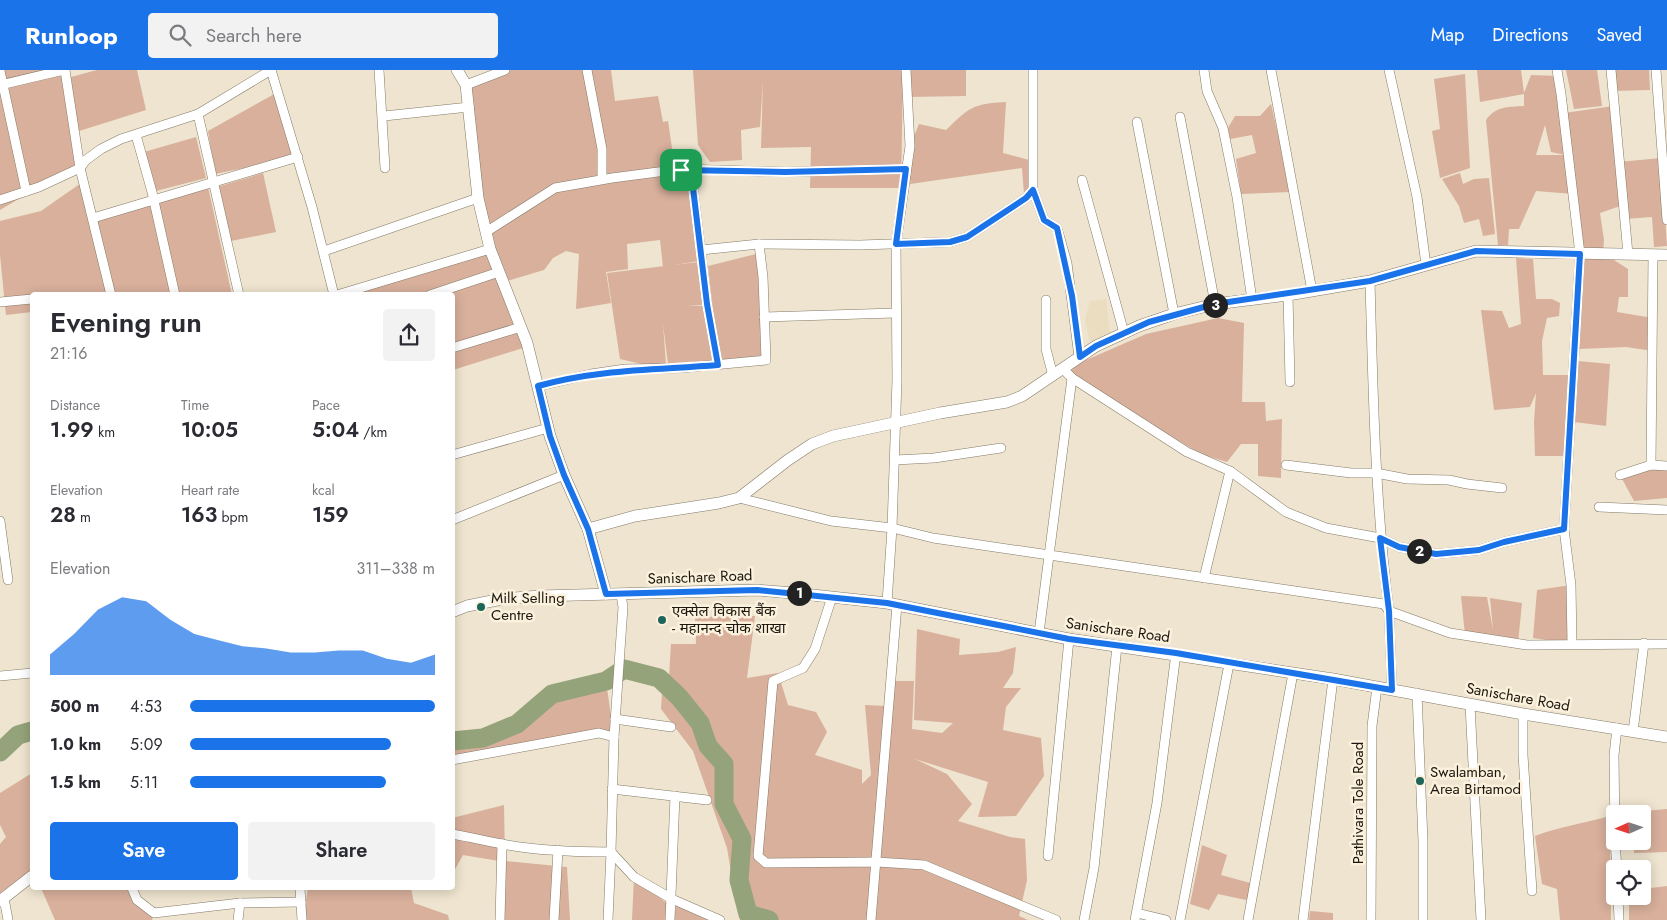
<!DOCTYPE html>
<meta charset="utf-8">
<style>
:root{--surface:#fff;--page:#f2f2f3;--text:#2b2b33;--muted:#7c7c81;--accent:#1a73e8}
body{margin:0;font-family:Jost,"Noto Sans Devanagari",sans-serif;background:var(--page);color:var(--text);height:100vh;display:flex;flex-direction:column;font-size:19px;white-space:nowrap}
*{box-sizing:border-box;margin:0}
p{font-size:16px;color:var(--muted)}
.icon{flex:none;width:28px;height:28px;fill:none;stroke:currentColor;stroke-width:2;stroke-linecap:round;stroke-linejoin:round}
.map{position:relative;flex:1;overflow:hidden}
.details{position:absolute;left:30px;top:222px;width:425px;height:598px;display:flex;flex-direction:column;background:var(--surface);border-radius:5px;box-shadow:0 2px 12px #0003}
.details>*{flex:none}
.needle{width:32px;rotate:267deg}
.fabs{position:absolute;left:1606px;top:735px;display:grid;gap:10px}
.fabs a{display:grid;place-items:center;width:45px;height:45px;border-radius:5px;background:var(--surface);box-shadow:0 2px 12px #0003;font-size:25px}
.pin{position:absolute;display:grid;place-items:center;width:42px;height:42px;color:#fff;margin:-21px;border-radius:10px;box-shadow:0 2px 8px #0006}
.km{position:absolute;width:25px;height:25px;margin:-12px;border-radius:50%;background:#222;color:#fff;font-size:14px;line-height:25px;text-align:center}
.round{display:grid;place-items:center;flex:none;width:52px;height:52px;border-radius:5px;background:var(--page)}
.summary{display:flex;align-items:center;justify-content:space-between;height:85px;padding:0 20px}
h1{font-size:28px;font-weight:600;line-height:38px}
.figures{display:grid;grid-template-columns:repeat(3,1fr);gap:8px;height:85px;padding:5px 20px}
.figures div{display:grid;align-content:center}
.figures b{font-size:21px;font-weight:600}
.figures small{font-size:14px;font-weight:400}
.figures p{font-size:14px}
.chart{height:140px;padding:10px 20px}
.chart p{display:flex;justify-content:space-between}
.chart svg{width:100%;height:90px;margin-top:5px;fill:var(--accent);opacity:.7}
.button{display:flex;gap:10px;margin-top:auto;padding:10px 20px}
.button a{flex:1;height:58px;border-radius:5px;background:var(--accent);color:#fff;font-size:20px;font-weight:600;line-height:58px;text-align:center}
.button a+a{background:var(--page);color:var(--text)}
ul{padding:0 20px;list-style:none;font-size:16px}
li{display:grid;grid-template-columns:80px 60px 1fr;align-items:center;height:38px}
li i{height:12px;border-radius:6px;background:var(--accent)}
header{display:flex;align-items:center;gap:30px;box-sizing:border-box;height:70px;padding:0 25px;background:var(--accent);color:#fff}
header strong{font-size:24px}
nav{display:flex;gap:28px;margin-inline-start:auto;font-size:18px}
.search{width:350px;height:45px;background:var(--page);display:flex;align-items:center;gap:12px;box-sizing:border-box;padding:0 18px;border-radius:5px;color:var(--muted);font-size:19px}
.map>svg:first-child{display:block}
</style>
<header>
<strong>Runloop</strong>
<div class="search"><svg class="icon" aria-label="search" viewBox="0 0 24 24"><circle cx="10" cy="10" r="6"/><path d="M15 15l6 6"/></svg>Search here</div>
<nav><a>Map</a><a>Directions</a><a>Saved</a></nav>
</header>
<div class="map">
<svg width="1667" height="850" viewBox="0 0 1667 850">
<rect width="100%" height="100%" fill="#eee4cf"/>
<polygon fill="#eaddc0" points="1106,229 1110,262 1090,272 1085,250 1090,231"/>
<g fill="#d8b09c" fill-rule="evenodd">
<polygon points="0,0 64,0 75,55 71,7 97,0 137,0 146,40 76,62 80,98 39,117 0,140"/>
<polygon points="505,0 611,0 615,31 658,26 663,52 668,51 678,119 691,119 698,191 663,197 660,170 627,174 628,199 606,202 611,233 576,239 579,184 566,181 553,188 544,200 504,212 478,128 466,15"/>
<polygon points="693,0 903,0 901,118 810,118 811,77 761,78 763,10 760,57 741,60 742,90 710,92 698,75"/>
<polygon points="906,0 966,0 966,26 908,27"/>
<path d="M1477 0H1521L1524 23 1531 5 1558 6 1564 43 1614 36 1619 92 1661 88 1667 176 1654 177 1652 147 1625 149 1623 135 1600 143 1604 170 1603 183 1628 199V227H1619L1617 242 1653 248V281L1626 277 1579 279 1580 184 1573 124 1536 121 1519 159H1509L1508 175H1498L1486 50C1496 36 1508 37 1524 36V24L1480 32ZM1545 55 1551 82 1565 85H1536Z"/>
<polygon points="1566,0 1597,0 1602,36 1574,39"/>
<polygon points="1611,0 1649,0 1650,20 1613,21"/>
<polygon points="1465,4 1470,98 1440,108 1432,61 1440,59 1434,9"/>
<polygon points="278,22 298,87 215,104 208,61"/>
<path d="M1006 32 1003 83 1033 91V120L1024 124 1022 98 910 114V76L919 54 946 60C970 37 972 34 1006 32Z"/>
<polygon points="1271,34 1291,122 1241,124 1236,89 1256,83 1252,65 1230,69 1228,58 1235,46 1260,46"/>
<polygon points="196,67 206,108 152,122 144,82"/>
<polygon points="263,103 276,162 231,171 217,117"/>
<polygon points="1460,103 1463,114 1474,109 1489,108 1495,164 1483,166 1479,149 1464,153 1459,136 1442,109"/>
<polygon points="84,111 93,148 208,117 232,225 32,225 32,242 6,245 0,185 0,151 41,141"/>
<polygon points="490,179 523,278 453,300 452,225 350,225"/>
<polygon points="756,184 760,207 761,289 719,293 708,196"/>
<polygon points="1516,188 1533,189 1536,229 1552,229 1560,233 1559,246 1547,248 1542,271 1543,305 1568,305 1570,352 1563,386 1535,386 1534,352 1536,323 1530,337 1494,340 1481,240 1502,241 1509,258 1521,254"/>
<polygon points="698,192 704,235 686,236 704,236 715,292 668,294 663,254 666,295 646,295 620,289 607,203"/>
<polygon points="1218,248 1244,253 1242,332 1265,332 1266,351 1282,349 1281,408 1258,406 1258,374 1241,374 1227,392 1201,384 1073,308 1071,301 1077,294 1146,264"/>
<polygon points="1578,291 1610,294 1606,356 1574,352"/>
<polygon points="1652,396 1667,397 1667,428 1634,431 1620,405"/>
<polygon points="1571,515 1572,574 1533,568 1537,520"/>
<polygon points="1461,526 1487,527 1493,560 1490,528 1522,533 1518,573 1465,565"/>
<polygon points="755,546 747,608 778,603 788,635 816,642 827,662 815,685 862,700 862,714 871,705 865,635 885,636 894,611 914,611 912,659 942,663 953,653 914,650 917,559 960,569 959,585 998,582 1016,577 1013,603 1003,618 1021,618 1006,637 1003,660 1041,668 1044,706 1016,746 978,747 988,712 915,689 947,704 972,734 958,751 1010,767 1025,769 1027,810 1019,846 1028,850 765,850 738,843 727,778 693,681 661,639 663,607 669,607 671,574 696,574 695,547"/>
<polygon points="606,611 614,667 599,664 453,690 452,671 483,667 575,618"/>
<polygon points="32,703 32,806 0,824 0,774 6,767 0,755 0,723"/>
<polygon points="504,735 505,791 567,797 570,850 502,850 505,792 463,785 453,803 452,748"/>
<polygon points="1667,739 1667,782 1634,783 1634,771 1642,771 1642,744 1632,742"/>
<path d="M1610 746 1611 850H1560L1557 819 1542 814 1535 766C1559 757 1585 753 1610 746Z"/>
<polygon points="1202,775 1227,785 1221,805 1254,814 1246,830 1218,824 1209,840 1190,834"/>
<polygon points="634,807 669,835 667,850 632,850"/>
<polygon points="1667,816 1667,850 1629,850 1629,826 1642,826 1643,819"/>
<polygon points="41,818 132,818 137,830 154,843 152,850 55,850"/>
<polygon points="308,818 411,818 414,833 448,845 449,850 303,850"/>
<polygon points="676,836 720,849 720,850 674,850"/>
<polygon points="1310,841 1333,843 1333,850 1309,850"/>
</g>
<g fill="none" stroke-linecap="round" stroke-linejoin="round">
<g stroke="#94a379" stroke-width="19">
<polyline points="452,671 483,668 517,654 552,624 606,611 624,599 659,608 679,627 700,653 708,676 724,694 724,734 742,769 739,810 748,844 769,850"/>
<polyline points="0,682 18,665 32,661"/>
</g>
<g stroke="#847a67" stroke-width="10">
<g id="minor">
<polyline points="65,0 80,98 111,225"/>
<polyline points="271,0 312,137 334,225"/>
<polyline points="379,0 385,98"/>
<polyline points="587,0 602,79 602,109"/>
<polyline points="1204,0 1207,21 1223,58 1237,127 1252,230"/>
<polyline points="1271,0 1312,221"/>
<polyline points="1389,0 1417,127 1426,195"/>
<polyline points="1557,0 1561,24 1580,184 1564,459 1571,515 1572,574"/>
<polyline points="1611,0 1628,184"/>
<polyline points="1656,0 1667,150"/>
<polyline points="0,1 26,121"/>
<polyline points="0,15 64,0"/>
<polyline points="466,15 505,0"/>
<polyline points="198,44 239,225"/>
<polyline points="384,46 469,37"/>
<polyline points="1180,47 1215,234"/>
<polyline points="1137,52 1174,244"/>
<polyline points="136,65 152,122 175,225"/>
<polyline points="681,99 693,118 707,234 718,295"/>
<polyline points="1082,110 1124,263"/>
<polyline points="1033,120 1044,150 1057,158 1067,193 1079,287"/>
<polyline points="0,130 39,117 80,98 86,90 101,79 121,69 198,44 271,0"/>
<polyline points="93,148 298,87"/>
<polyline points="486,162 555,118 612,108 681,99 785,102 906,99"/>
<polyline points="701,180 759,174 860,175 950,172 967,167 1026,128 1033,120 1033,0"/>
<polyline points="324,181 478,128"/>
<path d="M1370 211C1373 322 1375 431 1389 541"/>
<polyline points="337,225 490,179"/>
<polyline points="430,225 499,202"/>
<polyline points="1288,225 1290,312"/>
<polyline points="1046,230 1046,279 1053,306"/>
<polyline points="0,232 32,229"/>
<polyline points="764,247 895,243"/>
<polyline points="452,278 521,257"/>
<polyline points="1063,299 1072,308 1187,382 1230,401 1286,442 1326,458 1380,468 1399,477 1436,484 1479,480 1504,472 1564,459"/>
<polyline points="539,316 591,304 625,299 681,298 766,290 763,207 759,174"/>
<polyline points="452,385 548,358"/>
<polyline points="895,390 934,388 1001,378"/>
<polyline points="1286,395 1351,403 1376,403 1407,409 1449,410 1467,414 1502,418"/>
<polyline points="1651,395 1653,185"/>
<polyline points="1620,405 1651,395 1667,396"/>
<polyline points="739,428 831,451 892,458 933,468 1384,534 1389,541"/>
<polyline points="1599,437 1667,440"/>
<polyline points="452,450 564,405"/>
<polyline points="0,451 8,510"/>
<polyline points="1204,508 1230,401"/>
<polyline points="832,527 815,579 803,598 773,611 758,786 766,793 877,792 924,795 1056,850"/>
<polyline points="887,533 892,458 897,310 896,174 910,76 906,0"/>
<polyline points="1039,563 1072,308"/>
<polyline points="0,606 32,603"/>
<polyline points="1392,620 1389,541 1450,563 1527,575 1667,574"/>
<polyline points="1417,623 1423,771 1423,850"/>
<polyline points="1470,635 1481,850"/>
<polyline points="1523,644 1523,685 1532,821"/>
<polyline points="615,649 671,657"/>
<polyline points="1633,662 1644,573"/>
<polyline points="452,690 599,663 614,667"/>
<polyline points="612,719 707,730"/>
<path d="M452 764C470 767 485 771 502 774 537 781 575 782 611 782L614 667 623 537 621 525"/>
<polyline points="1615,764 1614,685 1617,658"/>
<polyline points="1615,771 1617,799"/>
<polyline points="611,782 634,807 672,829 720,850"/>
<polyline points="1048,786 1069,569"/>
<polyline points="132,818 137,830 154,843 240,833 301,832"/>
<polyline points="300,818 302,850"/>
<polyline points="1618,826 1619,850"/>
<polyline points="4,828 8,850"/>
<polyline points="1137,843 1166,850"/>
<polyline points="238,850 240,833"/>
<polyline points="500,850 502,774"/>
<polyline points="554,850 558,780"/>
<polyline points="608,850 611,782"/>
<polyline points="670,850 675,726"/>
<polyline points="871,850 897,535"/>
<polyline points="1084,850 1094,798 1117,576"/>
<polyline points="1135,850 1157,733 1176,583"/>
<polyline points="1180,850 1229,594"/>
<polyline points="1248,850 1293,603"/>
<polyline points="1303,850 1333,609"/>
<polyline points="1371,850 1372,656 1377,617"/>
</g>
</g>
<g stroke="#847a67" stroke-width="12">
<g id="tertiary">
<polyline points="457,0 466,15 478,128 490,179 527,273 550,366 564,405 588,459 606,524"/>
<polyline points="588,459 635,446 719,433 739,428 788,390 812,374 833,366 940,343 1007,332 1022,326 1096,276 1139,256 1174,244 1215,234 1288,225 1370,211 1476,181 1667,185"/>
<polyline points="452,542 467,536 502,529 540,526 757,520 794,523 887,533 1069,569 1333,609 1523,644 1667,667"/>
<polyline points="0,831 32,806"/>
</g>
</g>
<use href="#minor" stroke="#fff" stroke-width="9"/>
<use href="#tertiary" stroke="#fff" stroke-width="11"/>
</g>
<g fill="none" stroke-linecap="round" stroke-linejoin="round">
<g stroke="#fff" stroke-width="10">
<path id="route" d="M906 99 896 174 950 172 967 167 1026 128 1033 120 1044 150 1057 158 1072 226 1080 287 1096 276 1149 252 1215 234 1370 211 1476 181 1580 184 1564 459 1504 472 1479 480 1436 484 1399 477 1380 468 1389 541 1392 620 1176 583 1069 569 887 533 757 520 606 524 588 459 564 405 550 366 538 316C598 299 657 300 718 295L707 234 693 118 681 100 785 102Z"/>
</g>
<use href="#route" stroke="#1a73e8" stroke-width="6"/>
</g>
<g fill="#1d6559" stroke="#fcf1dc" stroke-width="2">
<circle cx="481" cy="537" r="5"/>
<circle cx="662" cy="550" r="5"/>
<circle cx="1420" cy="711" r="5"/>
</g>
<g text-anchor="middle" stroke-width="5" stroke-linejoin="round" paint-order="stroke">
<g font-size="15" fill="#1c1810" stroke="#fcf1dc">
<text transform="translate(700 507) rotate(-2)" y="5">Sanischare Road</text>
<text transform="translate(1118 560) rotate(8)" y="5">Sanischare Road</text>
<text transform="translate(1518 627) rotate(10)" y="5">Sanischare Road</text>
<text transform="translate(1358 733) rotate(-90)" y="5">Pathivara Tole Road</text>
</g>
<g font-size="15" fill="#1c1810" stroke="#fcf1dc" text-anchor="start">
<text x="491" y="533">Milk Selling<tspan x="491" dy="17">Centre</tspan></text>
<text x="672" y="546">एक्सेल विकास बैंक<tspan x="672" dy="17">- महानन्द चोक शाखा</tspan></text>
<text x="1430" y="707">Swalamban,<tspan x="1430" dy="17">Area Birtamod</tspan></text>
</g>
</g>
</svg>
<div class="fabs">
<a><svg class="needle" viewBox="-14 -14 28 28"><path d="M0-13l5 13h-10z" fill="#e53935"/><path d="M0 13l5-13h-10z" fill="#7c7c81"/></svg></a>
<a><svg class="icon" aria-label="locate" viewBox="0 0 24 24"><circle cx="12" cy="12" r="6"/><path d="M12 2v4M12 18v4M2 12h4M18 12h4"/></svg></a>
</div>
<div class="pin" style="left:681px;top:100px;background:#1e9e55"><svg class="icon" aria-label="arrive" viewBox="0 0 24 24"><path d="M6 21V4h12l-3 4 3 4H6"/></svg></div>
<b class="km" style="left:799px;top:523px">1</b>
<b class="km" style="left:1419px;top:481px">2</b>
<b class="km" style="left:1215px;top:235px">3</b>
<section class="details">
<div class="summary"><div><h1>Evening run</h1><p>21:16</p></div><a class="round"><svg class="icon" aria-label="share" viewBox="0 0 24 24"><path d="M12 15V3M7 8l5-5 5 5M5 13v7h14v-7"/></svg></a></div>
<div class="figures">
<div><p>Distance</p><b>1.99<small> km</small></b></div>
<div><p>Time</p><b>10:05</b></div>
<div><p>Pace</p><b>5:04<small> /km</small></b></div>
</div>
<div class="figures">
<div><p>Elevation</p><b>28<small> m</small></b></div>
<div><p>Heart rate</p><b>163<small> bpm</small></b></div>
<div><p>kcal</p><b>159</b></div>
</div>
<div class="chart"><p><span>Elevation</span>311–338 m</p>
<svg viewBox="0 0 160 44" preserveAspectRatio="none"><path d="M0 44V34L10 24L20 12L30 6L40 8L50 17L60 24L70 27L80 30L90 31L100 33L110 33L120 32L130 32L140 36L150 38L160 34V44z"/></svg>
</div>
<ul>
<li><b>500 m</b>4:53<i style="width:100%"></i></li>
<li><b>1.0 km</b>5:09<i style="width:82%"></i></li>
<li><b>1.5 km</b>5:11<i style="width:80%"></i></li>
</ul>
<div class="button"><a>Save</a><a>Share</a></div>
</section>
</div>
